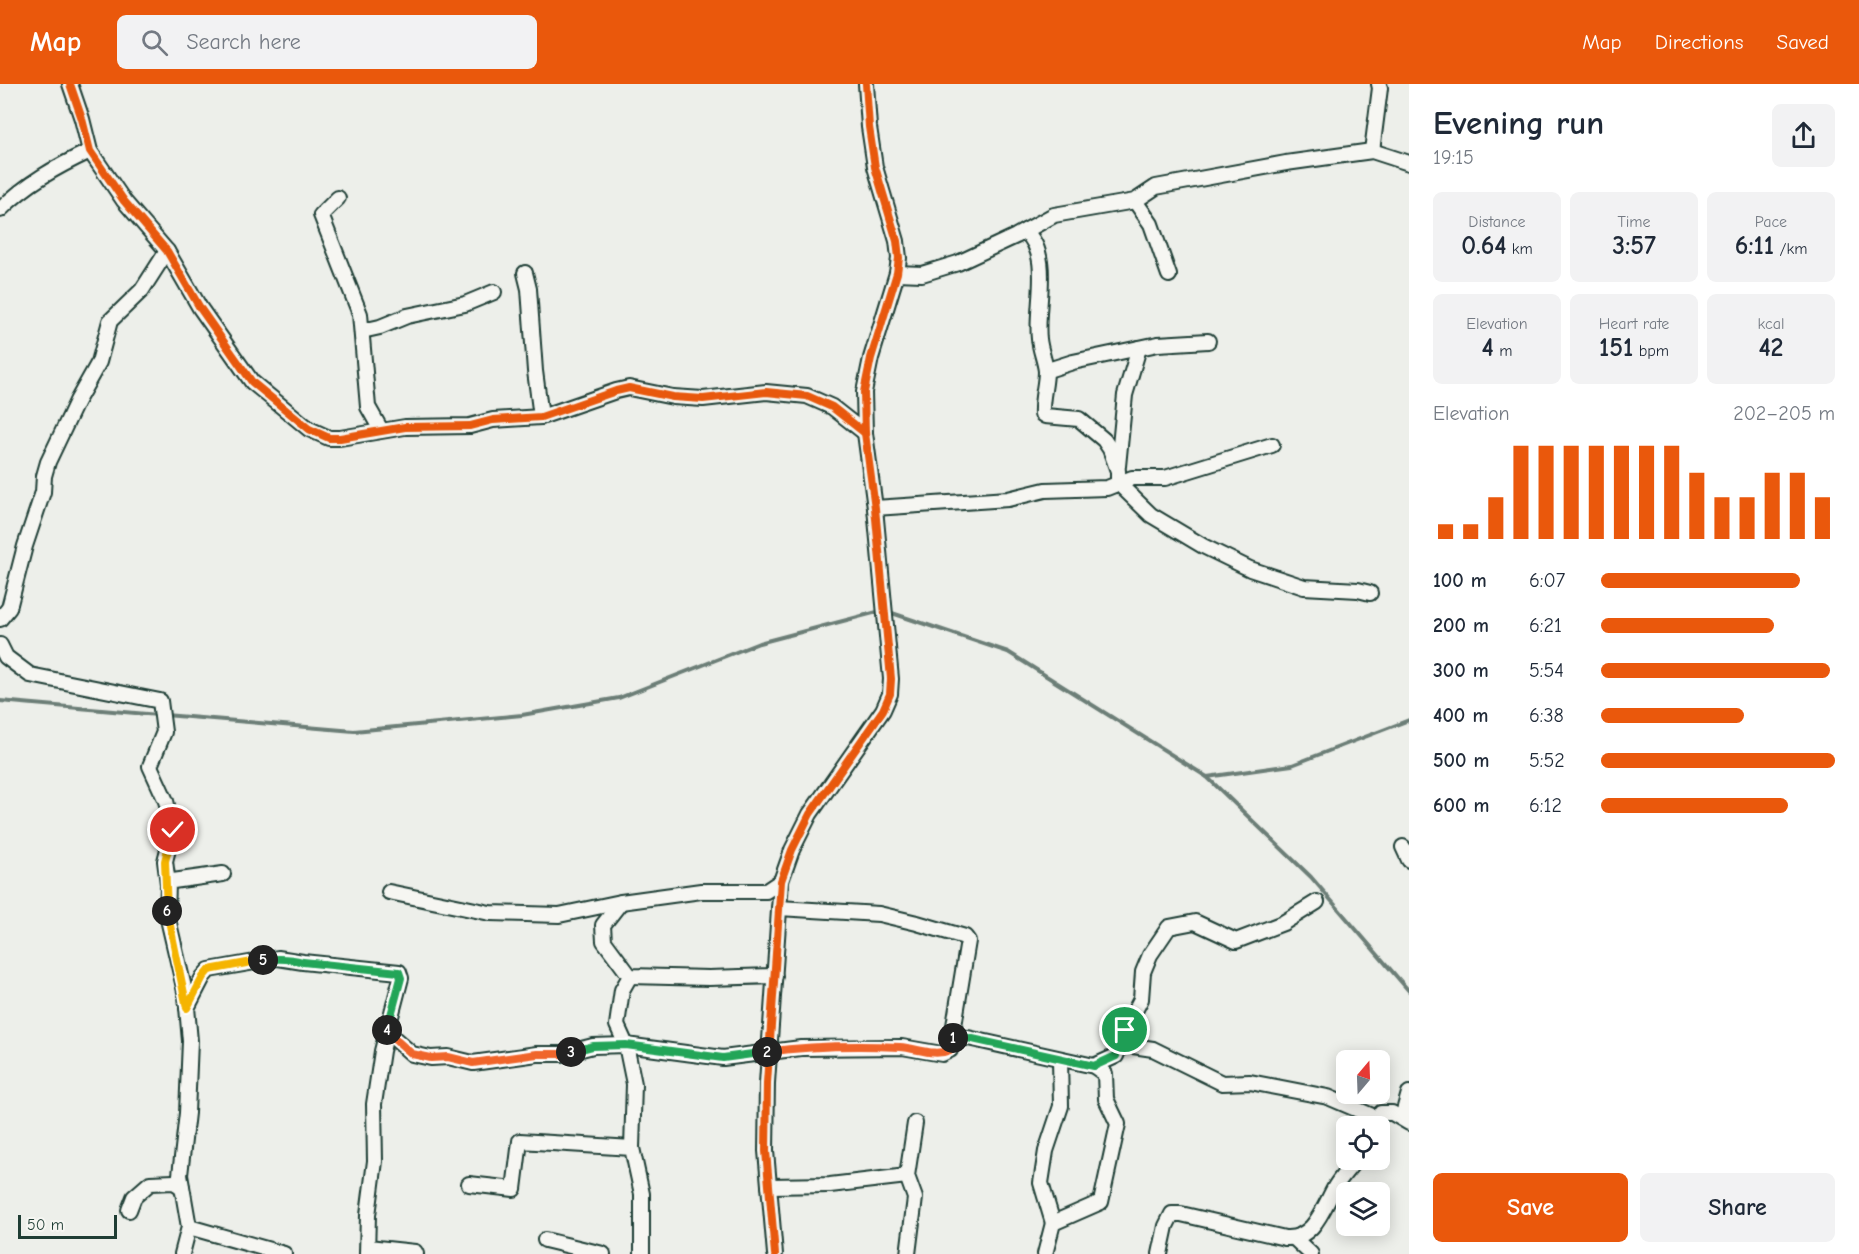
<!DOCTYPE html>
<meta charset="utf-8">
<style>
:root{--surface:#fff;--page:#f2f2f3;--text:#1f2937;--muted:#747a83;--accent:#ea580c}
body{margin:0;font-family:"Comic Neue",sans-serif;background:var(--page);color:var(--text);height:100vh;display:flex;flex-direction:column;font-size:22px;white-space:nowrap}
*{box-sizing:border-box;margin:0}
p{font-size:20px;color:var(--muted)}
.icon{flex:none;width:33px;height:33px;fill:none;stroke:currentColor;stroke-width:2;stroke-linecap:round;stroke-linejoin:round}
.map{position:relative;flex:1;overflow:hidden}
.panel{display:flex;flex-direction:column;background:var(--surface);width:450px}
.panel>*{flex:none}
.needle{width:39px;rotate:19deg}
.fabs{position:absolute;left:1336px;top:966px;display:grid;gap:12px}
.fabs a{display:grid;place-items:center;width:54px;height:54px;border-radius:9px;background:var(--surface);box-shadow:0 3px 15px #0003;font-size:30px}
.scale{position:absolute;left:18px;bottom:15px;width:99px;box-sizing:border-box;padding-left:6px;border:3px solid #1f3d34;border-top:0;font-size:16px;line-height:21px;white-space:nowrap;color:#1f3d34;-webkit-text-stroke:4px #f6f6f2;paint-order:stroke}
.pin{position:absolute;display:grid;place-items:center;width:51px;height:51px;color:#fff;margin:-26px;border:3px solid #fff;border-radius:50%;box-shadow:0 2px 6px #0007}
.km{position:absolute;width:30px;height:30px;margin:-15px;border-radius:50%;background:#222;color:#fff;font-size:16px;line-height:30px;text-align:center}
.round{display:grid;place-items:center;flex:none;width:63px;height:63px;border-radius:9px;background:var(--page)}
.overview{display:flex;align-items:center;justify-content:space-between;height:102px;padding:0 24px}
h1{font-size:33px;font-weight:700;line-height:45px}
.figures{display:grid;grid-template-columns:repeat(3,1fr);gap:9px;height:102px;padding:6px 24px}
.figures div{display:grid;align-content:center;border-radius:9px;background:var(--page);text-align:center}
.figures b{font-size:26px;font-weight:700}
.figures small{font-size:16px;font-weight:400}
.figures p{font-size:16px}
.chart{height:168px;padding:12px 24px}
.chart p{display:flex;justify-content:space-between}
.chart svg{width:100%;height:108px;margin-top:6px;stroke:var(--accent);stroke-width:6}
.cta{display:flex;gap:12px;margin-top:auto;padding:12px 24px}
.cta a{flex:1;height:69px;border-radius:9px;background:var(--accent);color:#fff;font-size:24px;font-weight:700;line-height:69px;text-align:center}
.cta a+a{background:var(--page);color:var(--text)}
ul{padding:0 24px;list-style:none;font-size:20px}
li{display:grid;grid-template-columns:96px 72px 1fr;align-items:center;height:45px}
li i{height:15px;border-radius:8px;background:var(--accent)}
header{display:flex;align-items:center;gap:36px;box-sizing:border-box;height:84px;padding:0 30px;background:var(--accent);color:#fff}
header strong{font-size:28px}
nav{display:flex;gap:33px;margin-inline-start:auto;font-size:21px}
.search{width:420px;height:54px;background:var(--page);display:flex;align-items:center;gap:15px;box-sizing:border-box;padding:0 21px;border-radius:9px;color:var(--muted);font-size:22px}
main{display:flex;flex:1;min-height:0}
.map>svg:first-child{display:block}
</style>
<header>
<strong>Map</strong>
<div class="search"><svg class="icon" aria-label="search" viewBox="0 0 24 24"><circle cx="10" cy="10" r="6"/><path d="M15 15l6 6"/></svg>Search here</div>
<nav><a>Map</a><a>Directions</a><a>Saved</a></nav>
</header>
<main>
<div class="map">
<svg width="1409" height="1170" viewBox="0 0 1409 1170">
<rect width="100%" height="100%" fill="#edefea"/>
<filter id="ink" filterUnits="userSpaceOnUse"><feTurbulence type="fractalNoise" baseFrequency=".0167" numOctaves="2"/><feDisplacementMap in="SourceGraphic" scale="12" xChannelSelector="R" yChannelSelector="G"/><feConvolveMatrix kernelMatrix="1 2 1 2 8 2 1 2 1" color-interpolation-filters="sRGB"/></filter>
<g filter="url(#ink)">
<g fill="none" stroke-linecap="round" stroke-linejoin="round">
<g stroke="#6c7e77" stroke-width="4">
<polyline points="889,528 1008,568 1207,693 1292,681 1409,636"/>
<polyline points="0,617 158,631"/>
<polyline points="165,631 354,647 522,631 619,614 759,559 881,527"/>
<polyline points="1207,693 1311,793 1409,907"/>
</g>
<g stroke="#1f3d34" stroke-width="18">
<g id="minor">
<polyline points="70,0 82,35 90,67 124,117 167,167 200,224 252,298 309,345 329,354 340,354 405,343 470,342 493,336 541,333 616,307 629,304 673,313 703,315 766,308 807,312 832,323 865,349"/>
<polyline points="1372,67 1380,4 1379,0"/>
<polyline points="338,114 321,131 360,230 368,323 381,346"/>
<polyline points="1135,117 1151,140 1169,191"/>
<path d="M0 126C27 99 56 83 90 67"/>
<path d="M1025 147C1053 172 1035 222 1039 255 1040 266 1045 277 1046 287 1046 301 1041 315 1042 330L1045 332 1079 335 1104 356 1110 365 1118 387V399L1151 431 1203 462 1250 485 1304 503 1358 506 1370 509"/>
<polyline points="525,189 529,205 535,287 541,333"/>
<polyline points="897,189 922,190 958,179 1016,152 1054,131 1135,117 1156,103 1286,79 1372,67 1409,79"/>
<polyline points="362,247 380,243 407,232 465,220 494,208"/>
<polyline points="1046,285 1051,285 1073,278 1158,260 1208,257"/>
<polyline points="1118,382 1125,311 1139,264"/>
<polyline points="875,424 1008,415 1045,406 1107,404 1132,394 1165,394 1272,361"/>
<polyline points="0,535 9,524 25,462 43,408 44,392 48,378 77,317 99,278 110,237 142,206 167,167"/>
<polyline points="0,561 6,573 30,591 160,617 164,648 150,682 166,717 173,746 165,777 168,800"/>
<polyline points="1403,763 1409,776"/>
<polyline points="389,808 490,829 559,831 621,818 701,807 766,807 781,797"/>
<polyline points="621,818 603,841 604,857 630,892 709,894 775,892"/>
<polyline points="630,892 622,906 617,941 626,961 634,1000 632,1064"/>
<polyline points="187,924 203,893 209,886 278,874 303,878 399,888 401,894 382,967 374,1020 375,1077 368,1131 367,1170"/>
<polyline points="387,948 412,970 431,974 448,973 473,979 537,970 562,970 593,962 626,961 723,974 801,964 902,963 942,970 950,966 968,857 965,853 917,839 879,830 779,824"/>
<polyline points="953,953 968,954 1094,982 1105,990 1106,1015 1118,1040 1101,1118 1053,1139 1045,1170"/>
<polyline points="1120,960 1153,965 1222,999 1250,998 1328,1013 1377,1034"/>
<polyline points="1094,982 1116,972 1125,946 1141,915 1143,888 1150,871 1169,843 1195,838 1236,857 1283,839 1317,818"/>
<polyline points="1402,1034 1409,1009"/>
<polyline points="1373,1042 1381,1029 1392,1029 1409,1039"/>
<polyline points="469,1100 514,1105 520,1057 632,1064 642,1110 642,1170"/>
<polyline points="769,1102 830,1101 907,1092"/>
<polyline points="129,1126 134,1113 150,1099 174,1098 182,1103"/>
<polyline points="1053,1139 1041,1099 1046,1067 1061,1022 1060,975"/>
<polyline points="189,1143 284,1170"/>
<polyline points="1295,1155 1311,1170"/>
<polyline points="545,1156 603,1170"/>
<polyline points="368,1163 415,1168 416,1170"/>
<polyline points="182,1170 189,1143 180,1091 187,1029 190,957 186,912 167,831 168,800 173,797 223,790"/>
<polyline points="775,1170 766,1067 767,999 781,797 792,766 810,730 883,626 890,610 891,595 875,424 865,349 864,308 871,274 897,189 899,174 897,157 875,83 869,43 866,0"/>
<polyline points="908,1170 915,1114 907,1092 915,1039"/>
<path d="M1160 1170 1166 1142 1172 1130H1181L1285 1154C1314 1156 1323 1124 1335 1103 1341 1093 1349 1085 1355 1076"/>
</g>
</g>
<use href="#minor" stroke="#f6f6f2" stroke-width="14"/>
<g stroke="#f6f6f2" stroke-width="11">
<g id="cycleway">
<polyline points="70,0 82,35 90,67 124,117 167,167 200,224 252,298 309,345 329,354 340,354 405,343 470,342 493,336 541,333 616,307 629,304 673,313 703,315 766,308 807,312 832,323 865,349"/>
<polyline points="775,1170 766,1067 767,999 781,797 792,766 810,730 883,626 890,610 891,595 875,424 865,349 864,308 871,274 897,189 899,174 897,157 875,83 869,43 866,0"/>
</g>
</g>
<use href="#cycleway" stroke="#e8590c" stroke-width="8"/>
</g>
</g>
<g fill="none" stroke-linecap="round" stroke-linejoin="round" filter="url(#ink)">
<g stroke="#fff" stroke-width="12">
<polyline id="split-1" points="953,954 953,953 968,954 1094,982 1116,972 1125,946"/>
</g>
<g stroke="#fff" stroke-width="12">
<path id="split-2" d="M767 968C810 962 856 961 900 963 917 964 934 973 950 966L953 954"/>
</g>
<g stroke="#fff" stroke-width="12">
<polyline id="split-3" points="571,968 593,962 626,961 723,974 767,968"/>
</g>
<g stroke="#fff" stroke-width="12">
<polyline id="split-4" points="387,946 387,948 412,970 431,974 448,973 473,979 537,970 562,970 571,968"/>
</g>
<g stroke="#fff" stroke-width="12">
<path id="split-5" d="M263 876C278 874 289 874 303 878L399 888 401 894 387 946"/>
</g>
<g stroke="#fff" stroke-width="12">
<polyline id="split-6" points="167,827 187,924 203,893 209,886 263,876"/>
</g>
<g stroke="#fff" stroke-width="12">
<polyline id="split-7" points="167,827 165,777 173,746"/>
</g>
<use href="#split-1" stroke="#22a559" stroke-width="8"/>
<use href="#split-2" stroke="#f0652b" stroke-width="8"/>
<use href="#split-3" stroke="#22a559" stroke-width="8"/>
<use href="#split-4" stroke="#f0652b" stroke-width="8"/>
<use href="#split-5" stroke="#22a559" stroke-width="8"/>
<use href="#split-6" stroke="#f5b400" stroke-width="8"/>
<use href="#split-7" stroke="#f5b400" stroke-width="8"/>
</g>
</svg>
<div class="fabs">
<a><svg class="needle" viewBox="-14 -14 28 28"><path d="M0-13l5 13h-10z" fill="#e53935"/><path d="M0 13l5-13h-10z" fill="#747a83"/></svg></a>
<a><svg class="icon" aria-label="locate" viewBox="0 0 24 24"><circle cx="12" cy="12" r="6"/><path d="M12 2v4M12 18v4M2 12h4M18 12h4"/></svg></a>
<a><svg class="icon" aria-label="layers" viewBox="0 0 24 24"><path d="M12 4l9 5-9 5-9-5zM3 14l9 5 9-5"/></svg></a>
</div>
<div class="scale">50 m</div>
<div class="pin" style="left:1125px;top:946px;background:#1e9e55"><svg class="icon" aria-label="arrive" viewBox="0 0 24 24"><path d="M6 21V4h12l-3 4 3 4H6"/></svg></div>
<div class="pin" style="left:173px;top:746px;background:#d93025"><svg class="icon" aria-label="check" viewBox="0 0 24 24"><path d="M5 12l5 5 9-10"/></svg></div>
<b class="km" style="left:953px;top:954px">1</b>
<b class="km" style="left:767px;top:968px">2</b>
<b class="km" style="left:571px;top:968px">3</b>
<b class="km" style="left:387px;top:946px">4</b>
<b class="km" style="left:263px;top:876px">5</b>
<b class="km" style="left:167px;top:827px">6</b>
</div>
<section class="panel">
<div class="overview"><div><h1>Evening run</h1><p>19:15</p></div><a class="round"><svg class="icon" aria-label="share" viewBox="0 0 24 24"><path d="M12 15V3M7 8l5-5 5 5M5 13v7h14v-7"/></svg></a></div>
<div class="figures">
<div><p>Distance</p><b>0.64<small> km</small></b></div>
<div><p>Time</p><b>3:57</b></div>
<div><p>Pace</p><b>6:11<small> /km</small></b></div>
</div>
<div class="figures">
<div><p>Elevation</p><b>4<small> m</small></b></div>
<div><p>Heart rate</p><b>151<small> bpm</small></b></div>
<div><p>kcal</p><b>42</b></div>
</div>
<div class="chart"><p><span>Elevation</span>202–205 m</p>
<svg viewBox="0 0 160 44" preserveAspectRatio="none"><path d="M5 44V38M15 44V38M25 44V27M35 44V6M45 44V6M55 44V6M65 44V6M75 44V6M85 44V6M95 44V6M105 44V17M115 44V27M125 44V27M135 44V17M145 44V17M155 44V27"/></svg>
</div>
<ul>
<li><b>100 m</b>6:07<i style="width:85%"></i></li>
<li><b>200 m</b>6:21<i style="width:74%"></i></li>
<li><b>300 m</b>5:54<i style="width:98%"></i></li>
<li><b>400 m</b>6:38<i style="width:61%"></i></li>
<li><b>500 m</b>5:52<i style="width:100%"></i></li>
<li><b>600 m</b>6:12<i style="width:80%"></i></li>
</ul>
<div class="cta"><a>Save</a><a>Share</a></div>
</section>
</main>
